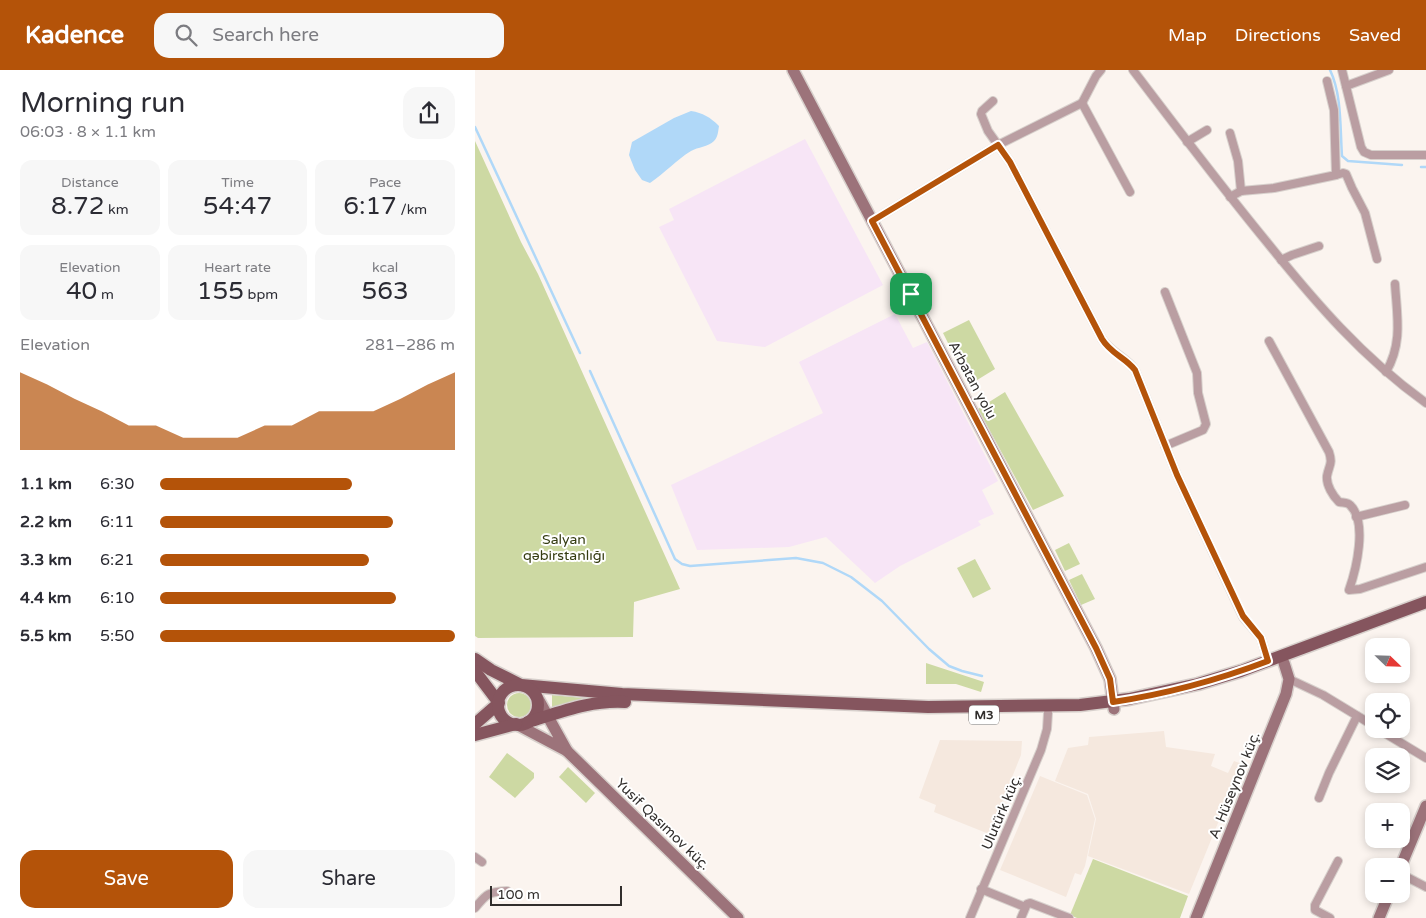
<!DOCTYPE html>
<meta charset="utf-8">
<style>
:root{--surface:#fff;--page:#f7f7f7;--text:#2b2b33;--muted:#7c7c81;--accent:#b45309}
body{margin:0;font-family:"Varela Round",sans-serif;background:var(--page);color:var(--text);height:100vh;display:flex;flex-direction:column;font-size:19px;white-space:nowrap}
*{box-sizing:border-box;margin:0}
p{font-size:16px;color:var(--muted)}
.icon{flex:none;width:28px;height:28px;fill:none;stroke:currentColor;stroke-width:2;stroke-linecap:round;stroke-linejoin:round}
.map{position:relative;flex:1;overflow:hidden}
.drawer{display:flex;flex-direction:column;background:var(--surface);width:475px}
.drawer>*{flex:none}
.needle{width:32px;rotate:113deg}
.buttons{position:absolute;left:890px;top:568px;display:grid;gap:10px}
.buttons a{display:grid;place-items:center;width:45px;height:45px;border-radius:10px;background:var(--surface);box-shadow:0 2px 8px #0003;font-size:25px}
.scale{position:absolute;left:15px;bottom:12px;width:132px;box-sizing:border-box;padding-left:5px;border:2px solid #312e2c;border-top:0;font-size:14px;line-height:18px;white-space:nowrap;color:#312e2c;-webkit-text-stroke:4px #fff;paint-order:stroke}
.pin{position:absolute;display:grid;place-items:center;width:42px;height:42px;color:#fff;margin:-21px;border-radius:10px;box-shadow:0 2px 8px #0006}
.round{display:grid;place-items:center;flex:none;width:52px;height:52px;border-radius:15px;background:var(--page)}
.headline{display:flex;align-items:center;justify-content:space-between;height:85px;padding:0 20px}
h1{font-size:28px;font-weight:600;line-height:38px}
.stats{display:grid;grid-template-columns:repeat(3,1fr);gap:8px;height:85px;padding:5px 20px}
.stats div{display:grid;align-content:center;border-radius:12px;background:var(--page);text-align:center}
.stats b{font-size:25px;font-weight:600}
.stats small{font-size:14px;font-weight:400}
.stats p{font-size:14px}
.chart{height:140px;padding:10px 20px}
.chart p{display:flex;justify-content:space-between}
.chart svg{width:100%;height:90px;margin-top:5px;fill:var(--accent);opacity:.7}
.primary-button{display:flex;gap:10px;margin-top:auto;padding:10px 20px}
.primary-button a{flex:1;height:58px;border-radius:15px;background:var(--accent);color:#fff;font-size:20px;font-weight:600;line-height:58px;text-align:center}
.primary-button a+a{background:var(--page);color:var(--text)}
ul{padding:0 20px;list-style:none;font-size:16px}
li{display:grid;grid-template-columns:80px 60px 1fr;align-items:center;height:38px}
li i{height:12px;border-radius:6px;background:var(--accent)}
header{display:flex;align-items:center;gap:30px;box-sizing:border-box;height:70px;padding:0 25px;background:var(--accent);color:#fff}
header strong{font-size:24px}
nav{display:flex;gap:28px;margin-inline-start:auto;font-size:18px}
.search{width:350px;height:45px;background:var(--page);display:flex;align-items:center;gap:12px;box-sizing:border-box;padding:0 18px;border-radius:15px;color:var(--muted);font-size:19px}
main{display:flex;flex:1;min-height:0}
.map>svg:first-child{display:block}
</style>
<header>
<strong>Kadence</strong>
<div class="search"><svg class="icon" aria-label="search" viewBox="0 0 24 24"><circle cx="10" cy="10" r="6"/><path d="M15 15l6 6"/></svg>Search here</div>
<nav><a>Map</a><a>Directions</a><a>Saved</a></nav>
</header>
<main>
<section class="drawer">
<div class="headline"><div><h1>Morning run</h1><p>06:03 · 8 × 1.1 km</p></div><a class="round"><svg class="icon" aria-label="share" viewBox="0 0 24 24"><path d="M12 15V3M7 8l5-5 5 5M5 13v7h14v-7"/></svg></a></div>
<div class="stats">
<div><p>Distance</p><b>8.72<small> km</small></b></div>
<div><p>Time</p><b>54:47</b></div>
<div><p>Pace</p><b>6:17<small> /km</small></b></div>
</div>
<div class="stats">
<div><p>Elevation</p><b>40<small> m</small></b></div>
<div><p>Heart rate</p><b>155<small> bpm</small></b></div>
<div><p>kcal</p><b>563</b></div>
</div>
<div class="chart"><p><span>Elevation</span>281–286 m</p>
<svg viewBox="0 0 160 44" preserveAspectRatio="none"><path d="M0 44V6L10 12L20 19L30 25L40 32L50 32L60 38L70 38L80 38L90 32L100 32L110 25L120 25L130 25L140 19L150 12L160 6V44z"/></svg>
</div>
<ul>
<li><b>1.1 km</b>6:30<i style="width:65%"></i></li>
<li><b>2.2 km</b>6:11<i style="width:79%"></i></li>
<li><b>3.3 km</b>6:21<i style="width:71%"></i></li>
<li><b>4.4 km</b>6:10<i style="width:80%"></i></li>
<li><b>5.5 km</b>5:50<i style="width:100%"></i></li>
</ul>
<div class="primary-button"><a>Save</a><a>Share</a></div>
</section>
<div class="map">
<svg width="951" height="848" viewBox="0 0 951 848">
<rect width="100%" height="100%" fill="#fbf4ef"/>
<g fill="#f7e5f6">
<polygon points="330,69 408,215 290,277 242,271 184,157 199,150 194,139"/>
<polygon points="420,244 438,278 452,272 523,411 507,420 519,444 503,451 506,455 425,496 400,513 351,467 314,477 222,480 196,415 348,343 324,292"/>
</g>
<g fill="#f5e8de">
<polygon points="689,661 691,677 740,684 736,696 753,703 759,691 767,694 714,824 613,786 621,749 613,724 580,711 593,678 613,675 614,667"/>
<polygon points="465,670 547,671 546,685 514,764 459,742 461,735 444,728"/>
<polygon points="565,706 612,725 620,749 610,796 606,805 600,803 591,827 525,800"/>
</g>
<g fill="#cdd9a3">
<polygon points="0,71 46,172 63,204 205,519 159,532 158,567 3,568 0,566"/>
<polygon points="494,250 520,299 494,315 468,263"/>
<polygon points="530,322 589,426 558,440 503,339"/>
<polygon points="594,473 605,494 590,501 580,480"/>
<polygon points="500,489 516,519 498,528 482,498"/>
<polygon points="607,504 620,529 606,535 594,510"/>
<polygon points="451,593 509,612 506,622 481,614 451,614"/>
<circle cx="44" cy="635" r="12"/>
<polygon points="77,625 109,628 77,638"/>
<polygon points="32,683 59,703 59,708 40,728 14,707"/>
<polygon points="93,697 120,723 111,733 84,707"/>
<polygon points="618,789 713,826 705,848 602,848 595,845"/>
</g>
<path fill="#b0d8f8" d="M216 41C228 43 235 47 244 56 243 62 243 67 239 71 233 77 223 77 216 81 201 90 190 103 175 113L167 110 160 100 154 85 157 72 199 48Z"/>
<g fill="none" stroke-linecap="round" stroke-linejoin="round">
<g stroke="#b0d8f8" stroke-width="2.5">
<path d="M855 0C867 25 865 58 867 86L873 91 927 95"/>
<polyline points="0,57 105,283"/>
<polyline points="946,97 951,97"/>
<polyline points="115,301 200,489 207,494 215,496 321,488 348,493 376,507 407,531 454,579 474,596 487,601 507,606"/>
</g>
<g stroke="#d7d0cc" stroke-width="10">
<g id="street">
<path d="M658 0C702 58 745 115 791 171 840 232 887 287 951 333"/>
<polyline points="867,0 886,77 889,82 896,85 951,85"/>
<polyline points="871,16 914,0"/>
<path d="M518 31 507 41 506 44 513 61 535 92 627 269C636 283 651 287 660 300L702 405 768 547 786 568 793 591"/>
<polyline points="607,33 621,6 626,0"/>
<polyline points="755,63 763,91 766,121"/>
<polyline points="712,72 732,60"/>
<polyline points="861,105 868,103 871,104 877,118 890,143 902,189"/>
<polyline points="755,127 766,121 799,118 861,105 859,40 852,11"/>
<polyline points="397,151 523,75 607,33 655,122"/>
<polyline points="806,190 817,185 844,176"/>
<polyline points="690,222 722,303 723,323 731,354 728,360 690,376"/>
<path d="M794 271 854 382C858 394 854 395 852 406 851 415 858 426 864 432 868 433 872 432 875 435 893 452 881 500 874 520L885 519 951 497"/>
<path d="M911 302C928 273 922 246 920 214"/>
<polyline points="881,447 930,435"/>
<polyline points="814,609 848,625 899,656"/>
<polyline points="903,659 951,688"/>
<polyline points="844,728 854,703 882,646"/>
<polyline points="0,787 7,792"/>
<polyline points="926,804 951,817"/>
<polyline points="506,819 550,837"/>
<path d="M0 838C12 823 14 822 32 821"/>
<polyline points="495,848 566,680 572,659 573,643"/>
<polyline points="546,848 552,834 555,833 594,848"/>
<polyline points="855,848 840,840 840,835 863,791"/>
</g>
</g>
<g stroke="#d7d0cc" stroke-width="14">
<g id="secondary">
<polyline points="318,0 621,578 635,609 639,639"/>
<polyline points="41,654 92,681 61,625"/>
<polyline points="92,681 263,848"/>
<polyline points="926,796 951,736"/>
<polyline points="721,848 811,624 814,609 809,593"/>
<polyline points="904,848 914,824"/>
</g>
</g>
<g stroke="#d7d0cc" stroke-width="15">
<g id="primary">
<polyline points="0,589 16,600 46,615 147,624 453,637 605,635 654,629 723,614 766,601 951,532"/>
<polyline points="0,601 24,633 0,654"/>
<circle cx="43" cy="635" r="20"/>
<path d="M53 652C86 642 116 630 150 632"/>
<polyline points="0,665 41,654"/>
</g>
</g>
<use href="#street" stroke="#ba9ea2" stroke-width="8"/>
<use href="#secondary" stroke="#9c737a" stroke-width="11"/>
<use href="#primary" stroke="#85555e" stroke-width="12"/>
</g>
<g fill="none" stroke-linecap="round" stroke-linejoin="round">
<g stroke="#fff" stroke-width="10">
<path id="route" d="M523 75 535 92 627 269C636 284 650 287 660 300L702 405 768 546 786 568 793 591C743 610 691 624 638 632L635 609 621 578 397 151Z"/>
</g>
<use href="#route" stroke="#b45309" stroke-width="6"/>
</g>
<g text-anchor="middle" stroke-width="4" stroke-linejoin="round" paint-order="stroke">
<rect fill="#fff" stroke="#6f6d6b" stroke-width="1" x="494" y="635.5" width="30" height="19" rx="4"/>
<g font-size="12" font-weight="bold" fill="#312e2c">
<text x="509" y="649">M3</text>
</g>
<g font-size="14" fill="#312e2c" stroke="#fff">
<text transform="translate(498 310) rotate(62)" y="5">Arbatan yolu</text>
<text transform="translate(759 715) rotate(-68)" y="5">A. Hüseynov küç.</text>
<text transform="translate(526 742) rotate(-67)" y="5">Ulutürk küç.</text>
<text transform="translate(188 754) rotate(44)" y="5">Yusif Qasımov küç.</text>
</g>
<g font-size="14" fill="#353c11" stroke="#fff">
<text x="89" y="474">Salyan<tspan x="89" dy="16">qəbirstanlığı</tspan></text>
</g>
</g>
</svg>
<div class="buttons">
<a><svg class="needle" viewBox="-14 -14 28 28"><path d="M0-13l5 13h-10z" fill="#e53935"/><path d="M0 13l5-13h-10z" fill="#7c7c81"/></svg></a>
<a><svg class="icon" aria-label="locate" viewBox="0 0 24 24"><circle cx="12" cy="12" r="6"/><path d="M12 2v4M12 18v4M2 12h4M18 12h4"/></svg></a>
<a><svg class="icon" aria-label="layers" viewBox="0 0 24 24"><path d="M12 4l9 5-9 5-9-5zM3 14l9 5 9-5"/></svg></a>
<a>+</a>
<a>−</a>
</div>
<div class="scale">100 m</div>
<div class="pin" style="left:436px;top:224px;background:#1e9e55"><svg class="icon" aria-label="arrive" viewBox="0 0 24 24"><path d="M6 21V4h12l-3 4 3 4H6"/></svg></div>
</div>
</main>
